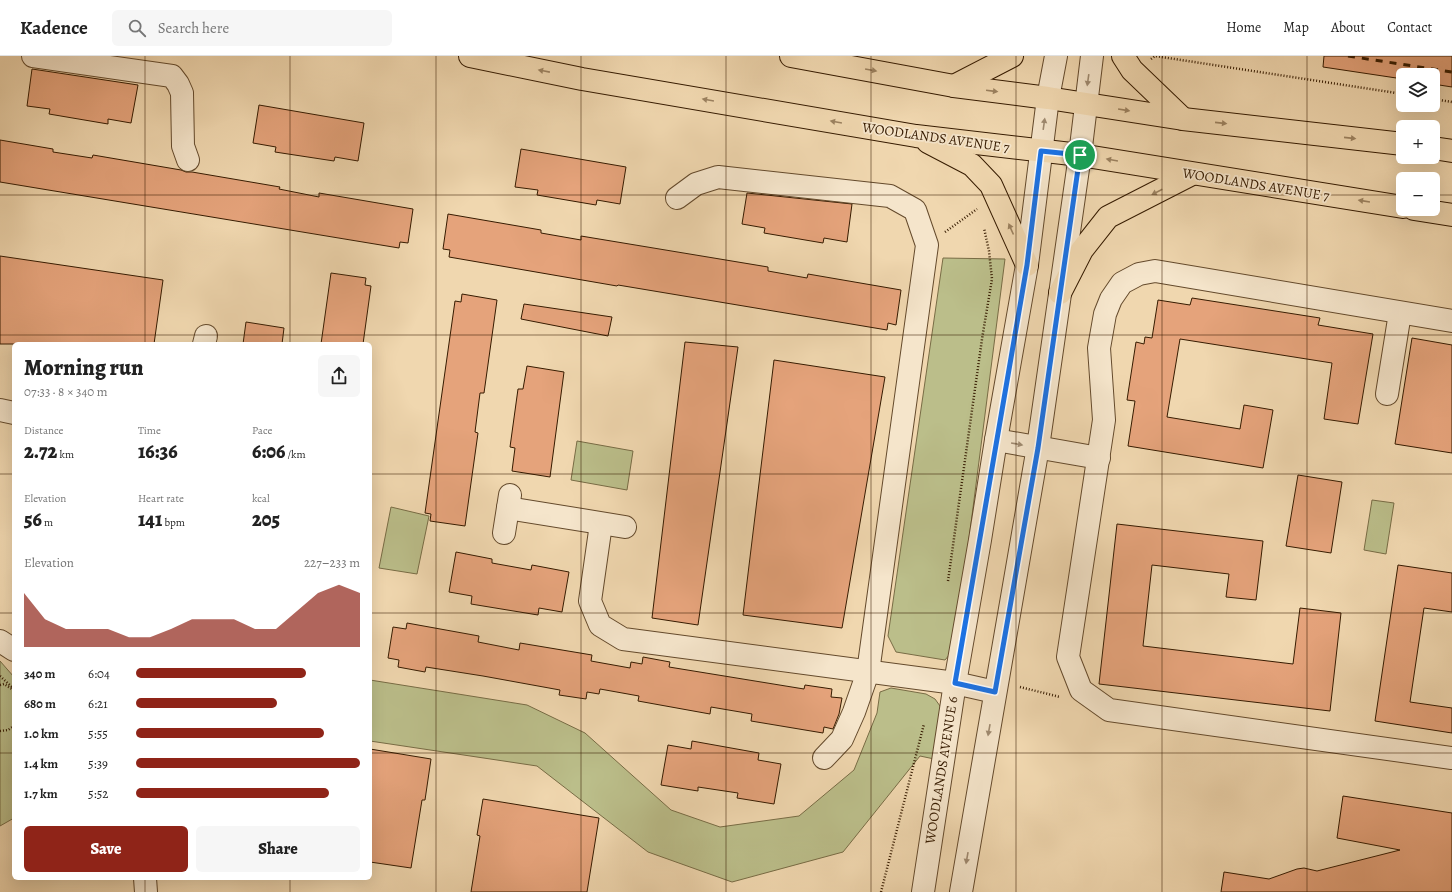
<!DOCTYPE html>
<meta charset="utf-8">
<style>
:root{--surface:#fff;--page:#f6f6f6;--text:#222;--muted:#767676;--line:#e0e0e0;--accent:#8f2418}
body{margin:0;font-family:Alegreya,serif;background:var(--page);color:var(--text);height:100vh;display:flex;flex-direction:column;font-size:15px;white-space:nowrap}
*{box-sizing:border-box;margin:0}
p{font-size:13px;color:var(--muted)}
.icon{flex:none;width:22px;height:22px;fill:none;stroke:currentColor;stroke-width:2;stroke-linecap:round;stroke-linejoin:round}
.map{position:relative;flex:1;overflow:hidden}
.side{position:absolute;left:12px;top:286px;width:360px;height:538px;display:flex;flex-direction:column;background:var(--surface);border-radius:6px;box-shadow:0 4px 16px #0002}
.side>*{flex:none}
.controls{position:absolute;left:1396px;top:12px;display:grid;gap:8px}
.controls a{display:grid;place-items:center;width:44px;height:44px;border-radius:6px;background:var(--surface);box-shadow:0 4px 16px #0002;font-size:20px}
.pin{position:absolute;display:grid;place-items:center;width:34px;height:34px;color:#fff;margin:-17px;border:2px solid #fff;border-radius:50%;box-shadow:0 1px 4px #0007}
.round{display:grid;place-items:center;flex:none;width:42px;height:42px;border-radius:6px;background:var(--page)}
.overview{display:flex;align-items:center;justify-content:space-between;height:68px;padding:0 12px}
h1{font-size:22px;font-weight:800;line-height:30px}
.metrics{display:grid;grid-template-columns:repeat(3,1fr);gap:6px;height:68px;padding:4px 12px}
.metrics div{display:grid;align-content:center}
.metrics b{font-size:20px;font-weight:800}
.metrics small{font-size:11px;font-weight:400}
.metrics p{font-size:11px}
.chart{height:112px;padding:8px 12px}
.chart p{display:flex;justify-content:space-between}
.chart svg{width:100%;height:72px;margin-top:4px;fill:var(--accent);opacity:.7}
.cta{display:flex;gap:8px;margin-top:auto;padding:8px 12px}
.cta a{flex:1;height:46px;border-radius:6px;background:var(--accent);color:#fff;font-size:16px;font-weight:800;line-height:46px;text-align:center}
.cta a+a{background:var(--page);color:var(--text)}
ul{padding:0 12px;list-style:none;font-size:13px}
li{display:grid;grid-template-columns:64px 48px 1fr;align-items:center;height:30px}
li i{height:10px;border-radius:5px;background:var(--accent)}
header{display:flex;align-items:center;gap:24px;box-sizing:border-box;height:56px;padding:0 20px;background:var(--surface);border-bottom:1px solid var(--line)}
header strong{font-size:19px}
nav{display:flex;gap:22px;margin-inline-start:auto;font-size:14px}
.search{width:280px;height:36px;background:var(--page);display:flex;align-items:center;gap:10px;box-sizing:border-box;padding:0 14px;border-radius:6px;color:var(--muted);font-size:15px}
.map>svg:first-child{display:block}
</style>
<header>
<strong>Kadence</strong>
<div class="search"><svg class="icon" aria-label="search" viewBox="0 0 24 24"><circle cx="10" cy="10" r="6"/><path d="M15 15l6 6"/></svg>Search here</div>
<nav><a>Home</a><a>Map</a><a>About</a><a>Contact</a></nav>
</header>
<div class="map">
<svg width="1452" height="836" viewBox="0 0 1452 836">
<rect width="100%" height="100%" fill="#f0d7af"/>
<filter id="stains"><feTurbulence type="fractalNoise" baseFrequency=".005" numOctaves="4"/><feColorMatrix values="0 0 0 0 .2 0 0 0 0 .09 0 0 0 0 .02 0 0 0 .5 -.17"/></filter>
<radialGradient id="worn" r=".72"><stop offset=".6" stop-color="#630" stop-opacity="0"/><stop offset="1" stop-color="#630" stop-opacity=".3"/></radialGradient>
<g fill="#bbbe8a" stroke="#786c45">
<polygon points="943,202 1005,203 955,592 945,604 896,596 888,580"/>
<polygon points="577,385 633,395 627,434 571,424"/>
<polygon points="1372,444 1394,447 1386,498 1364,494"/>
<polygon points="391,451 429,460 417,518 379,512"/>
<polygon points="0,605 14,621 14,762 0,770"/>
<polygon points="370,624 527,649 585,677 671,754 720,771 799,760 854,714 877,657 880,636 891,632 926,638 935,643 945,657 939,704 920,700 843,796 732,826 648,796 537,710 370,685"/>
</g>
<g fill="#e5a37b" stroke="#361b00">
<polygon points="1324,0 1452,0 1452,31 1433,28 1433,19 1403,19 1403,23 1323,11"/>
<polygon points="32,13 138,29 131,67 108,63 108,68 49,58 50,53 27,50"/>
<polygon points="259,49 364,67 358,105 335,101 334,105 275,96 276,91 253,87"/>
<polygon points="0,84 53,93 53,96 92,102 93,99 181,114 186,116 192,116 280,131 279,133 319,141 319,137 413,153 408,187 400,186 399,192 0,126"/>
<polygon points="521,93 626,111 620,148 597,144 596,149 537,139 538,134 515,131"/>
<polygon points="747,137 852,148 847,186 824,182 823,187 764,177 765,172 742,168"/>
<polygon points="448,158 541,174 541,177 581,184 581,180 768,211 768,215 807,222 808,218 901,234 896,269 888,267 887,274 618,229 617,230 449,201 450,194 443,193"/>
<polygon points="0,200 163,224 154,288 0,288"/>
<polygon points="331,217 366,222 365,229 371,230 363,288 321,288"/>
<polygon points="462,238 497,244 484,337 480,337 475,376 478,377 465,470 430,465 431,458 425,457 455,245 461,246"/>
<polygon points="1192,242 1320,262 1318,269 1373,278 1358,368 1324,363 1332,307 1180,283 1167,361 1240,373 1244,349 1273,354 1263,412 1128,390 1135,345 1127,344 1136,286 1144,288 1145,281 1152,282 1158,244 1190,249"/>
<polygon points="524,248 612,261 608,280 521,263"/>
<polygon points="246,266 284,272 282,288 243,288"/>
<polygon points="1412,282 1452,289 1452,397 1395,388"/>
<polygon points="685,286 738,291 698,569 652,562"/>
<polygon points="774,304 885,321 842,572 743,559"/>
<polygon points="527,310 564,316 550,421 512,415 515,392 510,391 518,333 523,333"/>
<polygon points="1298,419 1342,426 1331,497 1286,490"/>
<polygon points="1117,468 1263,485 1256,544 1226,541 1229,518 1152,509 1143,590 1293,608 1300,552 1341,557 1330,655 1099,628"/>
<polygon points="456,496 492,503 492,507 531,514 532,509 569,516 562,556 539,552 538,559 471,548 472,540 449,536"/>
<polygon points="1398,509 1452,517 1452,556 1424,552 1410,646 1452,652 1452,677 1375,665"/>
<polygon points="407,567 479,580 478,586 519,594 520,587 592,599 591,605 630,612 631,606 642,608 643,601 670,606 669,611 804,633 805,629 832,633 831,641 842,642 839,658 833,673 824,671 823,677 751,665 752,658 711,651 710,658 638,645 639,640 600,633 599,638 587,636 586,643 559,639 560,634 483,620 426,611 425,616 398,611 399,604 388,602 393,571 406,573"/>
<polygon points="692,685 759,697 758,704 781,708 774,748 737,742 738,737 698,731 698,735 661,729 668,689 691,693"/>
<polygon points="370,693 431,703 425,744 422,744 411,812 370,806"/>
<polygon points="1343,740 1452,757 1452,836 1221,836 1224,816 1269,823 1297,813 1304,812 1317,815 1400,794 1337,782"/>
<polygon points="483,743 599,762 587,836 471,836 480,780 477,779"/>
</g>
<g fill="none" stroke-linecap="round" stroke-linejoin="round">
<g stroke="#644a2c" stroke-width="24">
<g id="minor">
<polyline points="33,0 172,20 178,28 182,37 183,90 188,104"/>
<polyline points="677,142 696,128 718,121 890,140 915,154 927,189 868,616 854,656 842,683 824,702"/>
<polyline points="1452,265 1155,215 1139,218 1122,227 1111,243 1105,258 1099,292 1104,364 1068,601 1081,634 1109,654 1452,702"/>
<polyline points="204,288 206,280"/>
<polyline points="1387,338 1400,257"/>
<polyline points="0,354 14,357"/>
<polyline points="996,384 1099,402"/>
<polyline points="508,452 625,471"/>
<polyline points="601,468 590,545 600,569 623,583 955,627 995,636"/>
<polyline points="504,477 510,439"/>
<polyline points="0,585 14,594"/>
<polyline points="145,822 146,836"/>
<polyline points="923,836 955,627 980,484 996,384 1027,209 1048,42 1056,0"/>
<polyline points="961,836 1038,391 1080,99 1092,0"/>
</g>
</g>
<g stroke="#361b00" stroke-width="24">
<g id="major">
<polyline points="470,0 582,23 916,80 1080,99 1403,151"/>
<polyline points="791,0 954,30 1048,42 1183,63 1403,88"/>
<polyline points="1123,0 1132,14 1183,63"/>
<polyline points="954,30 1012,0"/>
<polyline points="928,86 972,109 991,129 1027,209"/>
<polyline points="1433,92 1452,95"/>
<polyline points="1414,153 1452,159"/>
<polyline points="1060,237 1082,194 1108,161 1192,118"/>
</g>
</g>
<g stroke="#361b00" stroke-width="2.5" stroke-dasharray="1 2" stroke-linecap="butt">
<polyline points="1151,3 1155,0 1403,38"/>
<polyline points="1433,43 1452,46"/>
<polyline points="945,176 977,153"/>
<polyline points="948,525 982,283 992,223 989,195 984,172"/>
<polyline points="0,620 14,633"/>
<polyline points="0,629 4,628 12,633"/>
<polyline points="1020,631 1060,641"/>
<polyline points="0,675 8,674 14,670"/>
<polyline points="881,836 924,668"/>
</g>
<use href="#minor" stroke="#f5e5cb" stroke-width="22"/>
<use href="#major" stroke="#f0d7af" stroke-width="22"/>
<polyline stroke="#361b00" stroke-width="3" stroke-dasharray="7 7" stroke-linecap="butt" points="1348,0 1452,16"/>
</g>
<defs><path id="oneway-solid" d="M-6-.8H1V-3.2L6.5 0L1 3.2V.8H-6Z"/></defs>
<g fill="#9c8260">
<use href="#oneway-solid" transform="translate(871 14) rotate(10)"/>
<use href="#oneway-solid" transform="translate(544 15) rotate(-169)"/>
<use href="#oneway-solid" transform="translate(992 35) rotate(7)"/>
<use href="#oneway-solid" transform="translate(708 44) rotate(-170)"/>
<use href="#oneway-solid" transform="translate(1124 54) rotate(9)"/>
<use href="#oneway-solid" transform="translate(836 66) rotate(-170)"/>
<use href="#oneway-solid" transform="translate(1221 67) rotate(6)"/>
<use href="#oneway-solid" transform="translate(1350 82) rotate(6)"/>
<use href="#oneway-solid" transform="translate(1112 104) rotate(-170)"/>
<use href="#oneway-solid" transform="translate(1157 136) rotate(153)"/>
<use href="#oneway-solid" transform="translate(1364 145) rotate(-171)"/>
<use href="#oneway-solid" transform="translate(1011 173) rotate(-114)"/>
</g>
<g fill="#9f8a70">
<use href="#oneway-solid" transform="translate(1088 24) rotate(98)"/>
<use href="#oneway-solid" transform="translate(1044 68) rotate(-82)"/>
<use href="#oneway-solid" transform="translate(1017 388) rotate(10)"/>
<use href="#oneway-solid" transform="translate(989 674) rotate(100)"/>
<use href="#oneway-solid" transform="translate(967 802) rotate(100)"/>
</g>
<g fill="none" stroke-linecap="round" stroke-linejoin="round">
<g stroke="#fff" stroke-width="8">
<polygon id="route" points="1041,95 1080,99 1038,392 995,636 955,627 1027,209"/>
</g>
<use href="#route" stroke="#1a73e8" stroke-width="5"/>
</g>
<path fill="none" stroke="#361b00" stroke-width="1" stroke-opacity="0.55" d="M145 0V288M290 0V288M436 0V836M581 0V836M726 0V836M871 0V836M1016 0V836M1162 0V836M1307 0V836M0 139H1403M1433 139H1452M0 279H1452M0 418H14M370 418H1452M0 557H14M370 557H1452M0 697H14M370 697H1452M145 822V836M290 822V836"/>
<g text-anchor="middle" stroke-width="3.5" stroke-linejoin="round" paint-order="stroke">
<g font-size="14" fill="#361b00" stroke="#f5e5cb">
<text transform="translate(936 81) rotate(8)" y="5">WOODLANDS AVENUE 7</text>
<text transform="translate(1256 128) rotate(9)" y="5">WOODLANDS AVENUE 7</text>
<text transform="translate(941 714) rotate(-81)" y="5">WOODLANDS AVENUE 6</text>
</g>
</g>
<rect width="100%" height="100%" filter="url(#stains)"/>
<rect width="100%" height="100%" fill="url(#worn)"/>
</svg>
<div class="controls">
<a><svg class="icon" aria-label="layers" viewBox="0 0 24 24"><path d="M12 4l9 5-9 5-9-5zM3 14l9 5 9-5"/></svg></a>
<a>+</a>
<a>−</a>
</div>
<div class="pin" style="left:1080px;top:99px;background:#1e9e55"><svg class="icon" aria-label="arrive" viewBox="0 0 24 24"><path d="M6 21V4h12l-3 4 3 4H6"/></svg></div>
<section class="side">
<div class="overview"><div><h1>Morning run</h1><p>07:33 · 8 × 340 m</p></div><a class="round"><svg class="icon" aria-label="share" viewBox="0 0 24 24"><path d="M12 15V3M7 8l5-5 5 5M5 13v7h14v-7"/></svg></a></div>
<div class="metrics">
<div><p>Distance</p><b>2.72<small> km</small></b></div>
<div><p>Time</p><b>16:36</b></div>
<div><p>Pace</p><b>6:06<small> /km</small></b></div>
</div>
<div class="metrics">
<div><p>Elevation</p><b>56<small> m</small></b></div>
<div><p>Heart rate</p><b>141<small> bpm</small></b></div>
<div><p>kcal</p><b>205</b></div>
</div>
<div class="chart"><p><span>Elevation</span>227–233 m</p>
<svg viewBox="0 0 160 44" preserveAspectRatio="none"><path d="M0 44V11L10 27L20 33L30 33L40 33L50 38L60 38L70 33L80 27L90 27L100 27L110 33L120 33L130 22L140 11L150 6L160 11V44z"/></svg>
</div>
<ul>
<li><b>340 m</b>6:04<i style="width:76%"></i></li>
<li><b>680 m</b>6:21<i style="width:63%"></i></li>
<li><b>1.0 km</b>5:55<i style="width:84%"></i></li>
<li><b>1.4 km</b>5:39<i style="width:100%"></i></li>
<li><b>1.7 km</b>5:52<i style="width:86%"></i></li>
</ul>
<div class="cta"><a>Save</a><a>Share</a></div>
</section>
</div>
